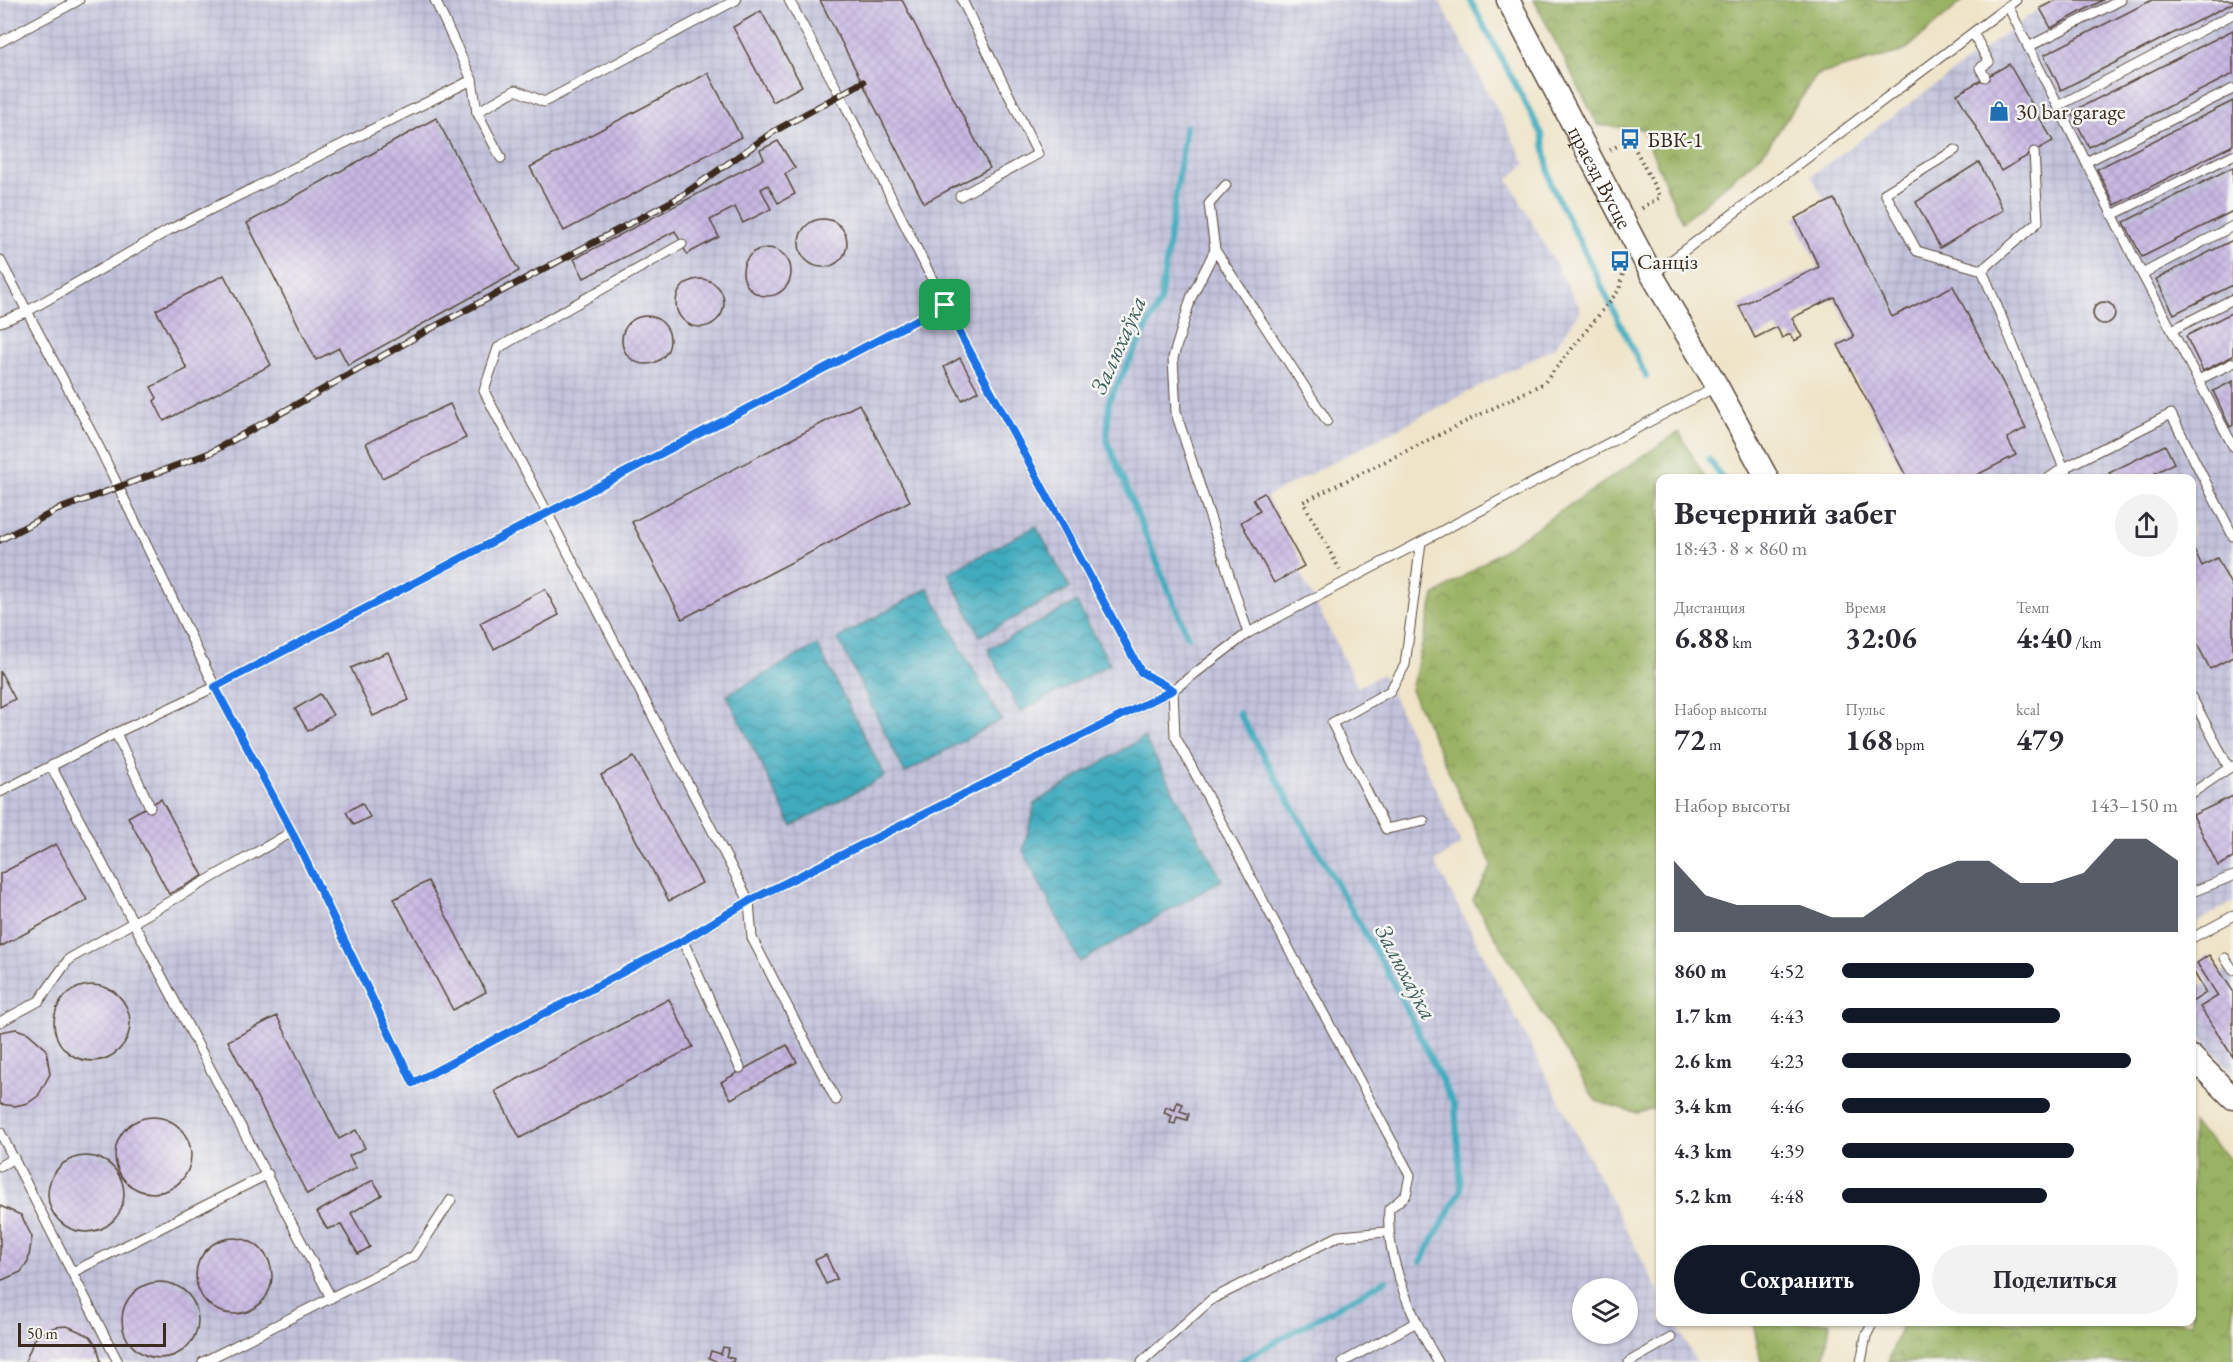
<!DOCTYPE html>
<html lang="ru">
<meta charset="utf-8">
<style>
:root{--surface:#fff;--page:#f2f2f3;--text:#2b2b33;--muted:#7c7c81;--accent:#111827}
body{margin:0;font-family:"EB Garamond",serif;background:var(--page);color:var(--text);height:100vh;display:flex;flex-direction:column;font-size:22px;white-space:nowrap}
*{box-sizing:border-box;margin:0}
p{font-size:20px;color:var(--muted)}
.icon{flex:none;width:33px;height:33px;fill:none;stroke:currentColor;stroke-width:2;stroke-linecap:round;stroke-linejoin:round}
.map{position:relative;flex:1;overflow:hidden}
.sheet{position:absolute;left:1656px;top:474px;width:540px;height:852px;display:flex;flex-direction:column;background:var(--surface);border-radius:12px;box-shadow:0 2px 4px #0004}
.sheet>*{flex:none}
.buttons{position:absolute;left:1572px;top:1278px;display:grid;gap:12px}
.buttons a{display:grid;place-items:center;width:66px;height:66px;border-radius:50%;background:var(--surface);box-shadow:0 2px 4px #0004;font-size:30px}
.scale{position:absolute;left:18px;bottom:15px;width:148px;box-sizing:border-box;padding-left:6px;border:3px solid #3b2a1e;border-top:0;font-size:16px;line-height:21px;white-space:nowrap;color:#3b2a1e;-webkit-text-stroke:4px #f6f6f2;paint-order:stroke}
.pin{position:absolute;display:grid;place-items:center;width:51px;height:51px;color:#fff;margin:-26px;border-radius:12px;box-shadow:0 3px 9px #0006}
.round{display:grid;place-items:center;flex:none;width:63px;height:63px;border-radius:32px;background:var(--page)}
.summary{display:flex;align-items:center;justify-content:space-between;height:102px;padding:0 18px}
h1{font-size:33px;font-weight:700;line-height:45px}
.figures{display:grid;grid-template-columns:repeat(3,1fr);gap:9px;height:102px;padding:6px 18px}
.figures div{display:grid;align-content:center}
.figures b{font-size:30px;font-weight:700}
.figures small{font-size:16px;font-weight:400}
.figures p{font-size:16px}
.chart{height:168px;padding:12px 18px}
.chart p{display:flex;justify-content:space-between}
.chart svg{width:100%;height:108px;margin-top:6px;fill:var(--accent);opacity:.7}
.primary-button{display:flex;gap:12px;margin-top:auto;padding:12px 18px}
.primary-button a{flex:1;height:69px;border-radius:36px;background:var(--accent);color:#fff;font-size:24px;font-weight:700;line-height:69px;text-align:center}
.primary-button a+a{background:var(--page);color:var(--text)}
ul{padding:0 18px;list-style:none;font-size:20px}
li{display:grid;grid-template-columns:96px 72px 1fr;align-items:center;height:45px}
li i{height:15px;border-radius:8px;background:var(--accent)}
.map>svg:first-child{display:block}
</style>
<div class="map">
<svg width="2233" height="1362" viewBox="0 0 2233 1362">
<defs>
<pattern id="industrial-grid" width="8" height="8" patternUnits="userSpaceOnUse" patternTransform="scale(1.5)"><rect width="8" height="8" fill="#c2c2dc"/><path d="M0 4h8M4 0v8" fill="none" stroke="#a8a7bc"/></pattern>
<pattern id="forest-crowns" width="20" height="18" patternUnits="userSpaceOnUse" patternTransform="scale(1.5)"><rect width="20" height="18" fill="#9ab263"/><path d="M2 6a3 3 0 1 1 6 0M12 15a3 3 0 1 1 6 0" fill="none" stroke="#7f9151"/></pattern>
<pattern id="water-waves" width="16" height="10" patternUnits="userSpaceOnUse" patternTransform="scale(1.5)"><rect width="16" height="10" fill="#3fabbe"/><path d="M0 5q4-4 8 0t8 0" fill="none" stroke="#368b9a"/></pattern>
<pattern id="building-cross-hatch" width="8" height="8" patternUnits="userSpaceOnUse" patternTransform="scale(1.5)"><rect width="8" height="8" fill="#c8b8e3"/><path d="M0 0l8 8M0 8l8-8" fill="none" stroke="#ad9ec2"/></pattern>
</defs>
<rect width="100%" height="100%" fill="#f6f6f2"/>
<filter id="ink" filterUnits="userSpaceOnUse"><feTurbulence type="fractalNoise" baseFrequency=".0167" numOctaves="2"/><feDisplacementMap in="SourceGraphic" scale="12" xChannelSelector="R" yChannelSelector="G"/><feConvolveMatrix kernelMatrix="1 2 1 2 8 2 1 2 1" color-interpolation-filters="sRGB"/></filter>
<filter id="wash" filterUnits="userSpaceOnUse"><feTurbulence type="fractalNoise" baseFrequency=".008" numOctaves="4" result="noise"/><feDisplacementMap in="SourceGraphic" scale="24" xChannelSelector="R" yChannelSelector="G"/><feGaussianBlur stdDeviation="1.35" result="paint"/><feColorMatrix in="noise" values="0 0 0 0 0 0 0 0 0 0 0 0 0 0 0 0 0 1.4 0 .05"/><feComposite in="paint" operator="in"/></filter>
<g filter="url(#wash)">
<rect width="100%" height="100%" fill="#efe4c8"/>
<g fill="url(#industrial-grid)" fill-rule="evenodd">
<path d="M0 0H1439L1526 164 1508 179 1581 310 1555 347 1266 497 1304 566 1299 570 1358 687 1383 674 1461 844 1435 862 1660 1294V1322H1675L1696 1362H0ZM1582 1288H1628V1334H1582Z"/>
<polygon points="2056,0 2233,0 2233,901 2192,925 2192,478 1907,478 1838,345 1854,336 1835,297 1793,318 1802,337 1794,341 1790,334 1782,338 1776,327 1755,338 1739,306 1819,267 1795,218 1826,202 1811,176 2040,8"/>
<polygon points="2233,966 2233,1074 2192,1026 2192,992"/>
</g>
<g fill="url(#forest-crowns)" stroke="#6a6e40" stroke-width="1.5">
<polygon points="1534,0 1964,0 1904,51 1817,75 1763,153 1682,222 1642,129 1598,125"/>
<polygon points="1679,432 1705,478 1660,478 1660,1107 1638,1113 1596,1101 1473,900 1492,865 1411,690 1434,596"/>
<polygon points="2192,1123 2233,1162 2233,1362 1888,1362 1903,1322 2192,1322"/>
<polygon points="1753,1322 1830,1322 1824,1362 1761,1362"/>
</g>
<g fill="url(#water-waves)" stroke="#3d6a6e" stroke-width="1.5">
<polygon points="1036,526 1070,588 980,636 948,573"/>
<polygon points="928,588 1001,720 905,773 838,638"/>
<polygon points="1076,602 1110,664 1020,712 988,649"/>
<polygon points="817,645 885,776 792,826 727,695"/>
<polygon points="1144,737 1222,880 1080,962 1023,851 1035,803"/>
</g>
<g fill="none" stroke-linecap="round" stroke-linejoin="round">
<g stroke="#3fabbe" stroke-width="6">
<polyline points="1470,0 1542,134 1551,184 1646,376"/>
<polyline points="1186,126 1160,302 1109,400 1107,441 1188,637"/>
<polyline points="1709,459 1722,478"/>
<polyline points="1239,713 1393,982 1455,1107 1461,1190 1421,1261"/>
<polyline points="1239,1362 1386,1280"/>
</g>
</g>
<g id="blocks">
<g fill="url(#building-cross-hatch)">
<polygon points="820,0 902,0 990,168 924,203"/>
<polygon points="2056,0 2103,0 2051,28 2040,8"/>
<polygon points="2152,0 2233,0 2233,3 2061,90 2044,55"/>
<polygon points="761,11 802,86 773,102 733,27"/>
<polygon points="2233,30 2233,74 2089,147 2071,112"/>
<polygon points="2009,64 2053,141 2001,171 1957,94"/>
<polygon points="708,73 741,137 564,231 530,167"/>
<polygon points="2233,101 2233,145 2115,205 2097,169"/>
<polygon points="436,118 519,271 348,365 339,348 316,360 247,223"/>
<polygon points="778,141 795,168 785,174 795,194 778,203 768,185 761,189 771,209 743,223 735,207 710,220 719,237 687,254 675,231 584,278 574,259 764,159 760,150"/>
<polygon points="1979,162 2003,210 1940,248 1916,202"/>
<polygon points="2233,167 2233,211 2142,257 2124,222"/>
<polygon points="1834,199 1892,317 1953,286 2026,428 2007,438 2016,455 1971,478 1932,478 1930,475 1923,478 1907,478 1838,345 1854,337 1834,297 1792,318 1802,337 1794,341 1790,334 1782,338 1777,327 1755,338 1739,306 1819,267 1795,218"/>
<circle cx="823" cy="243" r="24"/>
<polygon points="2233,240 2233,285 2174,314 2156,279"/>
<circle cx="767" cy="272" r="24"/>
<polygon points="224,275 271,365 164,421 154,401 157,398 151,387 187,369 156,310"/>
<circle cx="700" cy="303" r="24"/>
<circle cx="2104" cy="313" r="11"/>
<polygon points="2233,312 2233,356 2203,371 2186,336"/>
<circle cx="646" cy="340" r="24"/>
<polygon points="960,358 978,391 962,400 944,367"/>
<polygon points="2233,381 2233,425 2230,427 2213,391"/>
<polygon points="450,404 466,438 382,478 366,443"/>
<polygon points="859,404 910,501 682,619 632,522"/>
<polygon points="2165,445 2174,463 2155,473 2157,478 2112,478 2109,473"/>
<polygon points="1264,493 1304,566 1274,583 1241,522 1260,511 1253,499"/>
<polygon points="2192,545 2202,566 2217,558 2233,589 2233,657 2210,669 2192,634"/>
<polygon points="545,589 559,615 494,649 480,623"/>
<polygon points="388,652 409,700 373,716 351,668"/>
<polygon points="0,671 15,699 0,707"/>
<polygon points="320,694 333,715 308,731 295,709"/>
<polygon points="634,757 702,883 669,901 601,775"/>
<polygon points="2233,796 2233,858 2218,866 2193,815"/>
<polygon points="161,799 203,876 169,894 128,817"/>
<polygon points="362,803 370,817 354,825 346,812"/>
<polygon points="56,844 87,900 0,947 0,874"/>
<polygon points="428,881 486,992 453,1010 394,899"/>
<polygon points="2209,955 2233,991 2233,1057 2200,1007 2218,996 2197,963"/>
<polygon points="2192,969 2206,993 2192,1002"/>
<circle cx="92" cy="1023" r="38"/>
<polygon points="669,999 693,1047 520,1138 495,1091"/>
<polygon points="277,1016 339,1139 356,1130 365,1148 349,1156 356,1168 307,1194 228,1041"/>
<polygon points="16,1029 28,1033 46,1049 50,1074 38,1096 28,1103 15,1106 0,1104 0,1032"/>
<polygon points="787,1045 797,1062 731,1099 721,1082"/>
<polygon points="1177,1102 1183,1104 1180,1111 1189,1114 1187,1120 1177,1117 1175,1124 1170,1123 1172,1116 1164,1113 1166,1107 1175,1110"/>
<circle cx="153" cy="1155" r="38"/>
<circle cx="86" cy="1194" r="38"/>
<polygon points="373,1180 382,1195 351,1213 370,1247 358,1254 341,1225 327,1229 317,1212"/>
<polygon points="0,1206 21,1215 32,1237 28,1262 21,1272 0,1281"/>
<circle cx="234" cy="1276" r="38"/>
<polygon points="826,1255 837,1279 826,1284 815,1260"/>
<circle cx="160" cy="1320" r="38"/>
<polygon points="67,1326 90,1336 97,1346 101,1362 25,1362 34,1340 43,1332 55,1327"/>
<polygon points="723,1347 729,1348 726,1356 734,1359 733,1362 718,1362 709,1358 711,1351 721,1354"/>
</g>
</g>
</g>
<g filter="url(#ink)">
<use href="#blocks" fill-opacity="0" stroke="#564638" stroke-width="1.5"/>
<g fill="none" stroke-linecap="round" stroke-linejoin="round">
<g stroke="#564638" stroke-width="11">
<g id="service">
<polyline points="435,0 472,80 477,112 501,158"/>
<path d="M789 0 839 93 945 305 1141 672 1173 690 1175 736 1410 1175 1406 1195 1389 1209C1385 1259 1413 1320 1438 1362"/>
<polyline points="2008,6 2142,274 2233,446"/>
<polyline points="1973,33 1989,62 1980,68 1985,77"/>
<polyline points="0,42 79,0"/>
<polyline points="2028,47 2121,0"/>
<polyline points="2058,106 2233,14"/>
<polyline points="477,112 516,90 544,102 736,0"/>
<polyline points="1955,150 1885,193 1917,251 1982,270 2068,478"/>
<polyline points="2086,162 2233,89"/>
<polyline points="1226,185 1209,204 1215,250 1327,421"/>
<polyline points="960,196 1038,154 962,0"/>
<polyline points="2112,215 2233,155"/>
<polyline points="682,244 498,348 484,391 749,901 752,938 836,1100"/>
<polyline points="1215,250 1191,298 1173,358 1176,413 1248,633"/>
<polyline points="0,260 99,447 215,687 292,832 413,1083 683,941 749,901 1173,690 1248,633 1717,386"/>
<polyline points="1982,270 2038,222 2034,152"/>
<polyline points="2142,274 2233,226"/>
<polyline points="1652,275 2016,0"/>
<polyline points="0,322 26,312 169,230 472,80"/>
<polyline points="2172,330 2233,299"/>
<polyline points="2198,380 2233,363"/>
<polyline points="2049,478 2062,469 2171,414 2233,536"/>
<polyline points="1421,542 1405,665 1390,691 1332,723 1386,829 1424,821"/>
<polyline points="2192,698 2229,768 2233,766"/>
<polyline points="116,733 150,807"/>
<polyline points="51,766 331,1298"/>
<polyline points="0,792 116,733 215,687 945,305"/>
<polyline points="2192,793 2229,768"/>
<polyline points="2192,892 2233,876"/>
<polyline points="2192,938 2233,916"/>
<polyline points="683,941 740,1068"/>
<polyline points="2225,958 2233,970"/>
<polyline points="0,1022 39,1001 69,959 292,832"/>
<polyline points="0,1132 118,1362"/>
<polyline points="0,1166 14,1158"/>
<polyline points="73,1272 268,1174"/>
<polyline points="203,1362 414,1256 451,1200"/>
<polyline points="1142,1362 1212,1299 1339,1236 1387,1232"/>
<polyline points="1343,1362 1415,1323"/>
<polyline points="1629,1362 1671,1338"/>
<polyline points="1861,1362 1866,1336 1873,1322"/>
</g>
</g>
<g stroke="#564638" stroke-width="25">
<g id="tertiary">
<path id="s1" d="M1508 0 1652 275 1717 386 1767 478"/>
<polyline points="2192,1057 2233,1098"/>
</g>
</g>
<g stroke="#564638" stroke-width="4" stroke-dasharray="1.5 4.5" stroke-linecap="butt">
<polyline points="1610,150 1630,139 1660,197 1639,210"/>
<polyline points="1340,570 1303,502 1544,383 1619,290 1624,269"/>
</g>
<use href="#service" stroke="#fff" stroke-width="9"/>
<use href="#tertiary" stroke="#fff" stroke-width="22"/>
<g stroke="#3b2a1e" stroke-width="7">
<polyline id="rail" points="0,540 57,510 210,453 430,329 680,197 773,132 863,82"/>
</g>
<use href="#rail" stroke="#f6f6f2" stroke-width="4.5" stroke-dasharray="14" stroke-linecap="butt"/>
</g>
</g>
<g fill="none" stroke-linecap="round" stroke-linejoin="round" filter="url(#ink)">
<g stroke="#fff" stroke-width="12">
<polygon id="route" points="945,305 1141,672 1173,690 749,901 682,941 413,1083 292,832 215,687"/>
</g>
<use href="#route" stroke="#1a73e8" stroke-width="8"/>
</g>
<defs>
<g id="shop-bare" transform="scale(1.62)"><path d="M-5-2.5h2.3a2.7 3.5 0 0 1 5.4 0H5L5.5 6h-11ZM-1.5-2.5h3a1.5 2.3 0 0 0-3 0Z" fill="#1f6fb2" stroke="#f6f6f2" stroke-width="2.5" paint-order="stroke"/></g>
<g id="bus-bare" transform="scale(1.62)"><path d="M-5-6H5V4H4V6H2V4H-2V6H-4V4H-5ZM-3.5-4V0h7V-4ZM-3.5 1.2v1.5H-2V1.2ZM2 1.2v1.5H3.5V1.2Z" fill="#1f6fb2" stroke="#f6f6f2" stroke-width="2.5" paint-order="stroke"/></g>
</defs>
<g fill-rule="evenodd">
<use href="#shop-bare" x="1999" y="111"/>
<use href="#bus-bare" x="1630" y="139"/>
<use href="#bus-bare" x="1620" y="261"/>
</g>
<g text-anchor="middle" stroke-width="5" stroke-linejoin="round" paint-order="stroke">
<g font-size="22" fill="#3b2a1e" stroke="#f6f6f2" text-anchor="start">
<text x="2016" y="119">30 bar garage</text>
<text x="1647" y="147">БВК-1</text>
<text x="1637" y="269">Санціз</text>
</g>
<g font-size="22" fill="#3b2a1e" stroke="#f6f6f2">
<text dy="8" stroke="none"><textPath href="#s1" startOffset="200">праезд Вусце</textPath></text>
</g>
<g font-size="24" font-style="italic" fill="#3d5e5e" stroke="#f6f6f2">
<text transform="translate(1118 345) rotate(-66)" y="8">Залюхаўка</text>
<text transform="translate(1406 972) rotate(62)" y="8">Залюхаўка</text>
</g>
</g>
</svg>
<div class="buttons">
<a><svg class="icon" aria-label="layers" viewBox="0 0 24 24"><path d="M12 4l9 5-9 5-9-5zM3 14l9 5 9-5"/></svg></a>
</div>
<div class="scale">50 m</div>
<div class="pin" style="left:945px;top:305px;background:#1e9e55"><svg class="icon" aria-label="arrive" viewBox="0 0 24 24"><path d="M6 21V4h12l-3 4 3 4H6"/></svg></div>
<section class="sheet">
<div class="summary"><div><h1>Вечерний забег</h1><p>18:43 · 8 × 860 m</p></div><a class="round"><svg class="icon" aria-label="share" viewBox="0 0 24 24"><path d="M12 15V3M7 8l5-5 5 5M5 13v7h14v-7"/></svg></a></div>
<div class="figures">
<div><p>Дистанция</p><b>6.88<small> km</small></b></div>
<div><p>Время</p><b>32:06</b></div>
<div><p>Темп</p><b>4:40<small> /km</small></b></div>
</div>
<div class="figures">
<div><p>Набор высоты</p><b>72<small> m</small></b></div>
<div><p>Пульс</p><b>168<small> bpm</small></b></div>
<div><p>kcal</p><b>479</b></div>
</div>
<div class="chart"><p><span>Набор высоты</span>143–150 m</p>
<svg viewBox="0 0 160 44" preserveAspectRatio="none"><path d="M0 44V15L10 29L20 33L30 33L40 33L50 38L60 38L70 29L80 20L90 15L100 15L110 24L120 24L130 20L140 6L150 6L160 15V44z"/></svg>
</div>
<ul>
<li><b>860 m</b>4:52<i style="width:57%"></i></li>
<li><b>1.7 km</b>4:43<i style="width:65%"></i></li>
<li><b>2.6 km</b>4:23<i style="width:86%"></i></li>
<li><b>3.4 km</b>4:46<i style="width:62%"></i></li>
<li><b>4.3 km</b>4:39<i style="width:69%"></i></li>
<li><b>5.2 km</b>4:48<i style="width:61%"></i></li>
</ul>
<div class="primary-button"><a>Сохранить</a><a>Поделиться</a></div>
</section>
</div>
